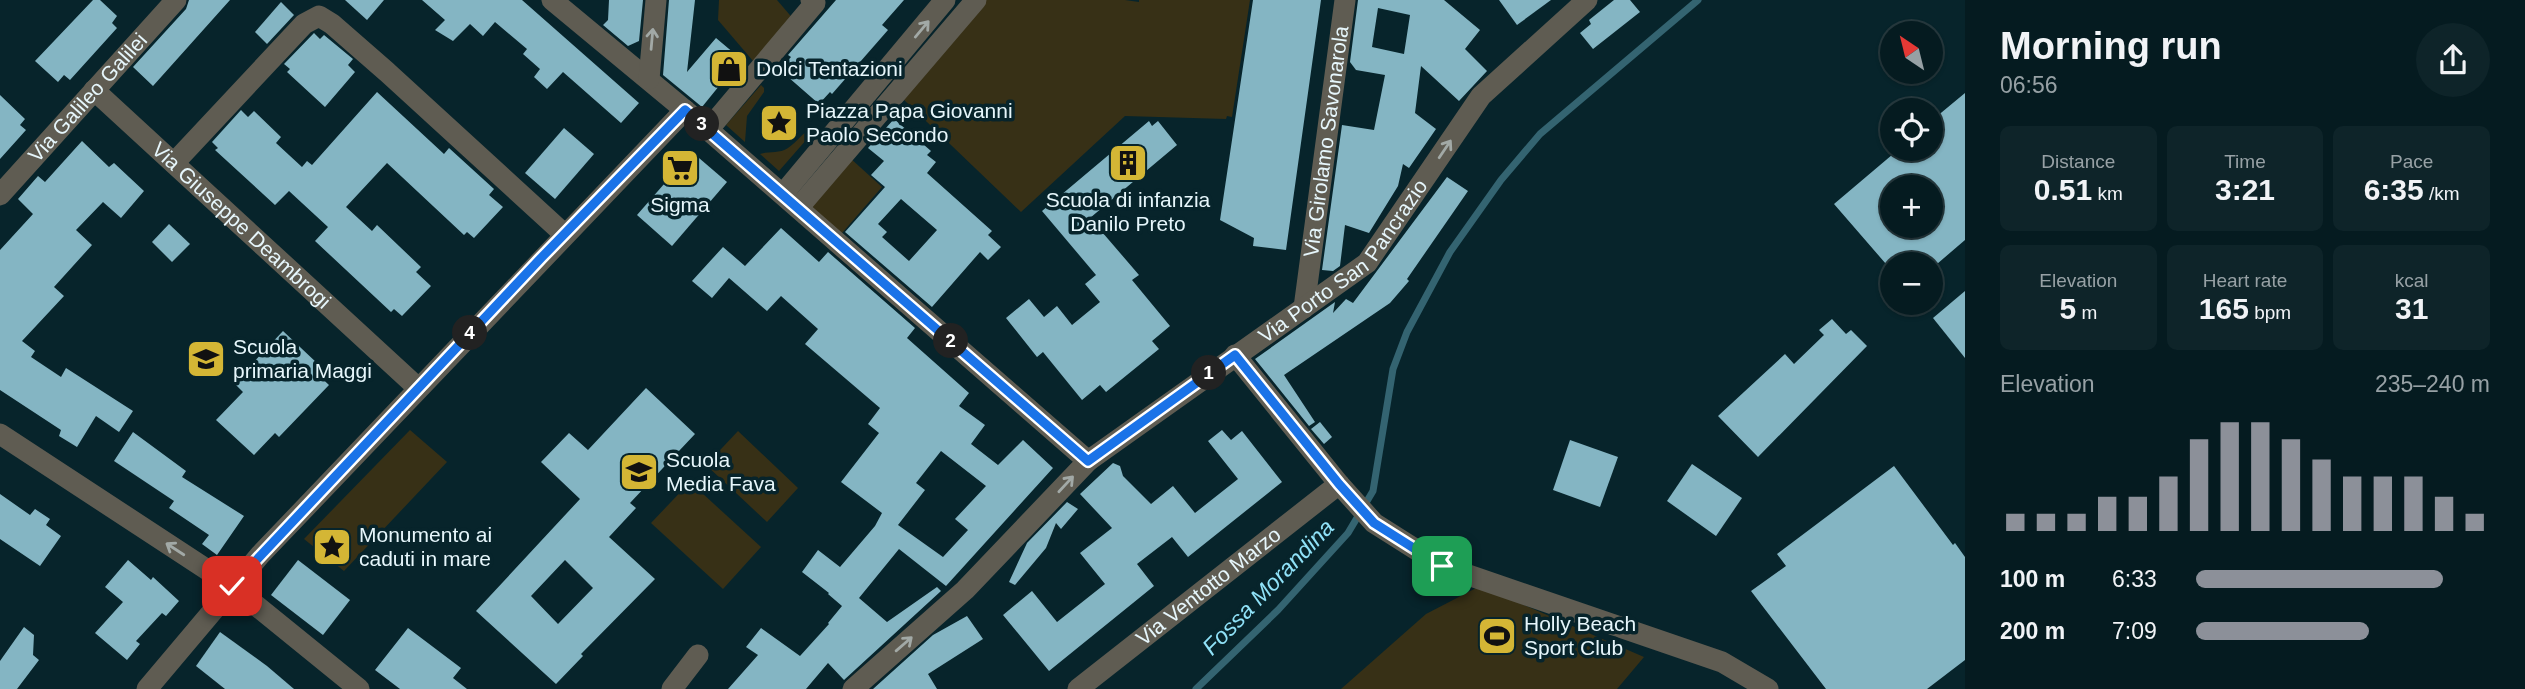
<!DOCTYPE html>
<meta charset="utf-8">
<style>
:root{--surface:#051b20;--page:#0e2429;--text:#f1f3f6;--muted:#97a1a5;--line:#26393e;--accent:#8c9099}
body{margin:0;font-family:Helvetica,sans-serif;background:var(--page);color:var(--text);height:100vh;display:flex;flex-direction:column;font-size:26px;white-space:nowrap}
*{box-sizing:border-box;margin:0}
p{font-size:23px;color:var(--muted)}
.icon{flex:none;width:38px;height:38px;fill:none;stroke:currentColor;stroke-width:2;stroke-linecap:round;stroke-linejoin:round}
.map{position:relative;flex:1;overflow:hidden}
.panel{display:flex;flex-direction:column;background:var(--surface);width:560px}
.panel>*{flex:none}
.needle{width:46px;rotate:325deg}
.buttons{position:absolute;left:1880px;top:21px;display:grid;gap:14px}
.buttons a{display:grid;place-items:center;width:63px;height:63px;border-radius:50%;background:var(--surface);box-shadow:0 2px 5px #0004,0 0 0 2px var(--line);font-size:35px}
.pin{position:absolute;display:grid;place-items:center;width:60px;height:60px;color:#fff;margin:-30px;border-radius:14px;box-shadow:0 4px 10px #0006}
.km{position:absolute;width:35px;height:35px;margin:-18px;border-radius:50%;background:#222;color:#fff;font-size:19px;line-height:35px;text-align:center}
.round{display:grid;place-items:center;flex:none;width:74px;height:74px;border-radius:37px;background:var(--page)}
.overview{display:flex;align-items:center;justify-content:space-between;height:119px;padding:0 35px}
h1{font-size:38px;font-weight:700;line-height:52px}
.stats{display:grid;grid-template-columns:repeat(3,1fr);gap:10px;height:119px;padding:7px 35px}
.stats div{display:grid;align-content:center;border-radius:10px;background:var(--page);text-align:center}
.stats b{font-size:30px;font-weight:700}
.stats small{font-size:19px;font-weight:400}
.stats p{font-size:19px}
.chart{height:196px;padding:14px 35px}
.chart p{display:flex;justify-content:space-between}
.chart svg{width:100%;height:126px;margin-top:7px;stroke:var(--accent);stroke-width:6}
ul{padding:0 35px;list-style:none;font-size:23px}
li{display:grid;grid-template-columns:112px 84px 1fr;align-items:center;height:52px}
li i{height:18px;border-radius:9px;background:var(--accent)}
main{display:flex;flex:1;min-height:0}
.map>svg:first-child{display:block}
</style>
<main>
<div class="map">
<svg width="1965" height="689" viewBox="0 0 1965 689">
<rect width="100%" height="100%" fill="#07242b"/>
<g fill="#373016">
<polygon points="719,0 777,0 795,21 759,68 718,20"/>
<polygon points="984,0 1125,0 1139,2 1139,0 1250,0 1232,117 1227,116 1226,119 1125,116 1021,212 903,99"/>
<polygon points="761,85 764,88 764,92 747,116 745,142 726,125"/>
<path d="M811 129 814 131 779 171 760 154C769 151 779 154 788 148 797 142 803 132 811 129Z"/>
<polygon points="850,158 882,187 836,240 803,210"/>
<polygon points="410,430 447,462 344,571 304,539"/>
<polygon points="738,431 798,488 767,522 706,465"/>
<polygon points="690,482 761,547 723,589 651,523"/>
<polygon points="1480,586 1644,657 1617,689 1341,689 1426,614"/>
</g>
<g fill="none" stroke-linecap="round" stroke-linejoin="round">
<polyline stroke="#346471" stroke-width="7" points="1196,689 1278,610 1348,533 1373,491 1393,369 1407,332 1450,252 1501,180 1540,134 1698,0"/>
</g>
<g fill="#84b5c3" fill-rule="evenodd">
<polygon points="93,0 100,0 117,16 112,23 117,28 70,80 64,75 58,82 35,61"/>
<polygon points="189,0 230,0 153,86 133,67 186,9"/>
<polygon points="345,0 384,0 367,20"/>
<polygon points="422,0 522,0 639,103 621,123 563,72 547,89 534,77 540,69 523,54 527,49 495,22 483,36 470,24 453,41 435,30 445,20"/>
<polygon points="609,0 643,0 639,41 628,46 603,25 608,20"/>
<polygon points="669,0 695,0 687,72 716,38 741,59 702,107 663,75"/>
<polygon points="836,0 904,0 882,25 888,30 832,94 830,92 819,104 780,70 791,57 788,55"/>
<polygon points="1253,0 1321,0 1286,250 1253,246 1254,238 1220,220"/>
<path d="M1358 0H1444L1480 30 1465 49 1487 71 1459 101 1421 66 1415 113 1436 129 1409 168 1403 164 1398 186 1369 233 1345 225 1340 266 1333 271 1322 270 1342 125 1374 130 1385 75 1356 70 1350 62ZM1378 8 1410 15 1404 54 1372 47Z"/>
<polygon points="1499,0 1551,0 1517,25"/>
<polygon points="1614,0 1630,0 1640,12 1593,49 1580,33 1591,24 1589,20"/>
<polygon points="281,2 294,15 267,44 255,32"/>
<polygon points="314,33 320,39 324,35 353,59 348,65 355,72 325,107 287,72 290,69 284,64"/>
<polygon points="377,92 444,154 449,148 494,189 489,195 503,207 474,238 467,232 464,235 387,163 346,207 372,231 377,225 421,267 416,272 431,286 402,316 394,309 391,312 315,241 328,227 289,191 275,205 215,150 218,148 212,142 241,110 248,117 254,111 281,137 276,143 302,167 307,161 312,165"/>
<path d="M1965 93V240L1937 264H1886L1834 204 1899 149H1930V122ZM1892 187H1930V226H1892Z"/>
<polygon points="0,95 25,119 20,125 26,130 0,159"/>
<path d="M894 119 931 151 927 155 936 162 927 173 992 231 988 235 1001 247 988 260 980 252 932 307 845 232 885 187 871 175 884 161 868 148ZM901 199 937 230 909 261 882 237 887 232 878 224Z"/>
<polygon points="1149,121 1152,126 1158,121 1177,145 1090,218 1139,275 1132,280 1170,326 1152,341 1159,349 1106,392 1100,385 1082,400 1043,352 1037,357 1006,318 1029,299 1044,317 1057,306 1072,325 1100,302 1085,284 1096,275 1042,211"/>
<polygon points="564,128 594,154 555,199 525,173"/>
<polygon points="82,141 109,167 114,163 144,191 121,218 103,202 76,230 92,245 54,287 64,296 22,341 35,351 31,357 61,377 66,368 133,411 119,432 96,416 77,447 59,436 61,430 0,390 0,250 33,214 18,199 38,176 45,182"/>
<polygon points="692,152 727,182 672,246 637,215"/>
<polygon points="1447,177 1468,191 1407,279 1409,281 1390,303 1284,375 1315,422 1309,426 1255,359 1335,302 1333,313 1346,299 1353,303"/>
<polygon points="169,224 190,244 172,262 152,242"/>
<path d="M781 228 819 262 828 252 915 328 907 338 969 393 959 406 985 425 971 444 998 465 1023 440 1053 468 946 586 899 549 859 598 887 622 937 587 941 591 844 680 828 663 806 689H728L758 655 746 647 761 628 800 656 829 624 828 623 842 606 828 594 829 593 802 572 818 550 840 567 875 526 882 513 841 482 879 433 868 424 880 408 805 344 818 329 781 296 767 311 729 278 712 298 692 281 723 247 745 266ZM941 451 986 486 955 519 968 530 943 557 898 525 925 490 916 483Z"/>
<polygon points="1965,291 1965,358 1933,318"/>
<polygon points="1832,319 1846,334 1851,330 1867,346 1758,457 1718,416 1785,354 1794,364 1824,335 1819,330"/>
<polygon points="283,331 318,364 313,370 329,385 279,437 275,433 254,455 216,420 243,392 234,383"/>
<path d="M646 388 695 434 630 503 636 508 609 537 655 579 581 654 583 656 556 684 476 611 580 499 541 462 569 433 588 450ZM565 560 593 588 558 624 531 596Z"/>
<polygon points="1320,422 1332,437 1324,444 1311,429"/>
<polygon points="1222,430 1231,440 1242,431 1282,482 1188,557 1172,537 1137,564 1154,586 1049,671 1003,615 1032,591 1057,622 1105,584 1080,553 1112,528 1080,494 1113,463 1120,466 1123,476 1151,504 1173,486 1195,513 1238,479 1208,441"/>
<polygon points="133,432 186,471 182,477 244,516 217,555 202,544 209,535 169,508 174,501 114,461"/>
<polygon points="1570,440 1618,457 1600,507 1553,490"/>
<polygon points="1692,464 1742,498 1716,536 1667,501"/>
<polygon points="1894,466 1953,545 1955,543 1965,557 1965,660 1927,689 1826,689 1751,591 1786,566 1777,554"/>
<polygon points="0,494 30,515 35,509 50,519 46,525 61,536 40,566 0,539"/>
<polygon points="1067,502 1078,509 1061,529 1056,523 1046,548 1015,585 1009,582 1027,543"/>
<polygon points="128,560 151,580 153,577 179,601 166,616 162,613 136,641 140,644 127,660 95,633 123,602 105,587"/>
<polygon points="298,560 350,600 323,635 271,595"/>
<polygon points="967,616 983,639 928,674 937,689 873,689 933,635"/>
<polygon points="24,627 34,635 33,655 39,660 17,689 0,689 0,661"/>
<polygon points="408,628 461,668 453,678 467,689 400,689 375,670"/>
<polygon points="220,632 267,666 294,689 225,689 196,666"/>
</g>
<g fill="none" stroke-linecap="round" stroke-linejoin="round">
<g stroke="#5f5c52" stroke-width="21">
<polyline points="552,0 698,121 1088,461"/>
<polyline points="649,79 656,0"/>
<path id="s1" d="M94 90 418 388"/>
<polyline points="708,130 815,3 811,0"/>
<polyline points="174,163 304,24 319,16 332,24 387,72 564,234"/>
<polyline points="783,194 945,0"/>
<path id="s2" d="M0 195 176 0"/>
<polyline points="799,207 976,0"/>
<path id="s3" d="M1304 308 1345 0"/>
<polyline points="1235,355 1339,484 1374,523 1442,566 1722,662 1768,689"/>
<polyline points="0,434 232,586 359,689"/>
<polyline points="147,689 260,555 685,110"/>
<polyline points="672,689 698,655"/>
<path id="s4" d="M853 689 965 590 1088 461 1367 263 1481 96 1587 0"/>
<path id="s5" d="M1078 689 1339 484"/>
</g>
</g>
<defs><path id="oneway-shaft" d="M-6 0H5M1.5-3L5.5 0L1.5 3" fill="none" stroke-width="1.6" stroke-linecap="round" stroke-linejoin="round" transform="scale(1.75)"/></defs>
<g stroke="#a2a9a6">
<use href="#oneway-shaft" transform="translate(922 29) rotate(-50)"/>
<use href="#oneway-shaft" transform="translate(652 39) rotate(-85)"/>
<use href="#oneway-shaft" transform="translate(1445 149) rotate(-56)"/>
<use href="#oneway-shaft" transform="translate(1066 484) rotate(-47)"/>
<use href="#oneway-shaft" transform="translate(175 549) rotate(-147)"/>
<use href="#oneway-shaft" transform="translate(904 644) rotate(-41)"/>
</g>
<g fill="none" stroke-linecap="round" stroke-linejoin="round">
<g stroke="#fff" stroke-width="14">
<polyline id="route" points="232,586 542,257 685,110 1088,461 1235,355 1339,484 1374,523 1442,566"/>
</g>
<use href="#route" stroke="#1a73e8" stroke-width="9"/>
</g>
<defs>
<g id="shop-square" transform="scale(2.0125)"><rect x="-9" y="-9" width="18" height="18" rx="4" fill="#d4b635" stroke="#07242b"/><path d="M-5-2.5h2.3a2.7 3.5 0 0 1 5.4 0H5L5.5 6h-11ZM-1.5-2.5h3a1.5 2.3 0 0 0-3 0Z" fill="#111"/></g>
<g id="sight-square" transform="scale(2.0125)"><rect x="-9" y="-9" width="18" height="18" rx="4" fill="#d4b635" stroke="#07242b"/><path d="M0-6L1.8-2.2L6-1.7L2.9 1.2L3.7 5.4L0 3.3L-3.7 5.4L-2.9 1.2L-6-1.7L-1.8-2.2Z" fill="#111"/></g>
<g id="building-square" transform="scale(2.0125)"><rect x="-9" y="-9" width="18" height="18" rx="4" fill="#d4b635" stroke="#07242b"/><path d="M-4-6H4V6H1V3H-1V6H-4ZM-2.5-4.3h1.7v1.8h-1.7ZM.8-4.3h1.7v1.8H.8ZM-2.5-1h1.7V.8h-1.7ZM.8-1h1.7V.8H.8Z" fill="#111"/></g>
<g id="supermarket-square" transform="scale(2.0125)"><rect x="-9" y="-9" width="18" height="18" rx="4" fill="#d4b635" stroke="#07242b"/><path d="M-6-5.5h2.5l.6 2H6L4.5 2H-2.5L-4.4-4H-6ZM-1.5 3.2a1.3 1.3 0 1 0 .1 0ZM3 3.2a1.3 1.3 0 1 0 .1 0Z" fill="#111"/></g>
<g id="school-square" transform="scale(2.0125)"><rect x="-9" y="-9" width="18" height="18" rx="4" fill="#d4b635" stroke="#07242b"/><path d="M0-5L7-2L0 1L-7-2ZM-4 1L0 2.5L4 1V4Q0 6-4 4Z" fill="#111"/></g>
<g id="stadium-square" transform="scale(2.0125)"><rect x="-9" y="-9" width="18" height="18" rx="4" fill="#d4b635" stroke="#07242b"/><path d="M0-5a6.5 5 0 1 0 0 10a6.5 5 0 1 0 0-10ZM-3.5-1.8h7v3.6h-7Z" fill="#111"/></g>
</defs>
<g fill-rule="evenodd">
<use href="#shop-square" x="729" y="69"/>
<use href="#sight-square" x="779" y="123"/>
<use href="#building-square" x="1128" y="163"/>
<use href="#supermarket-square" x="680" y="168"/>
<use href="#school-square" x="206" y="359"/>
<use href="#school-square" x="639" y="472"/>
<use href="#sight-square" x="332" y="547"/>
<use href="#stadium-square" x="1497" y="636"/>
</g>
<g text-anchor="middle" stroke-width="7" stroke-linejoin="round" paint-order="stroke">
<g font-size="21" fill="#e6f6fb" stroke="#07242b" text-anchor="start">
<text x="756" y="76">Dolci Tentazioni</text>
<text x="806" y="118">Piazza Papa Giovanni<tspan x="806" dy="24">Paolo Secondo</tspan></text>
<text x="1128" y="207" text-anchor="middle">Scuola di infanzia<tspan x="1128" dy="24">Danilo Preto</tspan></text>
<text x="680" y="212" text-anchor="middle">Sigma</text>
<text x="233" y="354">Scuola<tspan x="233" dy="24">primaria Maggi</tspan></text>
<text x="666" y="467">Scuola<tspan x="666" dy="24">Media Fava</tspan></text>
<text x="359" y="542">Monumento ai<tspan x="359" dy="24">caduti in mare</tspan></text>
<text x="1524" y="631">Holly Beach<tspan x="1524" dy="24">Sport Club</tspan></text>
</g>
<g font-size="21" fill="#e6f6fb" stroke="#07242b">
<text dy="7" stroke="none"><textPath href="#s2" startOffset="131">Via Galileo Galilei</textPath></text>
<text dy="7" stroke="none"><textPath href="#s3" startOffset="168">Via Girolamo Savonarola</textPath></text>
<text dy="7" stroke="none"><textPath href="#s1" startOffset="200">Via Giuseppe Deambrogi</textPath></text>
<text dy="7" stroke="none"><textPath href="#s4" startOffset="654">Via Porto San Pancrazio</textPath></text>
<text dy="7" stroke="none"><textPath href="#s5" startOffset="166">Via Ventotto Marzo</textPath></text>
</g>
<g font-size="23" font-style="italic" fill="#90e2f8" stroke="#07242b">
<text transform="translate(1268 587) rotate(-46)" y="8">Fossa Morandina</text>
</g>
</g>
</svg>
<div class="buttons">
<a><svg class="needle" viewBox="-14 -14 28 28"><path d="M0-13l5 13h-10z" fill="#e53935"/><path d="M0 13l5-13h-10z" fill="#97a1a5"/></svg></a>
<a><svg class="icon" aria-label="locate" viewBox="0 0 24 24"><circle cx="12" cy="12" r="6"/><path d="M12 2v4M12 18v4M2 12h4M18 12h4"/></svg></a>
<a>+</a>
<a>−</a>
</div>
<div class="pin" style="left:1442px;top:566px;background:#1e9e55"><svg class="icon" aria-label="arrive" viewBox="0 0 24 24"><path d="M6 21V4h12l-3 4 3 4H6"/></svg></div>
<div class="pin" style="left:232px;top:586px;background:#d93025"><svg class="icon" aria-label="check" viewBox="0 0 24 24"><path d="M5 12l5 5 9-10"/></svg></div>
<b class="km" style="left:1209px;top:373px">1</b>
<b class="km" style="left:951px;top:341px">2</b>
<b class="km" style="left:702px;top:124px">3</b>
<b class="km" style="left:470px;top:333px">4</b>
</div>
<section class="panel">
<div class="overview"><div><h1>Morning run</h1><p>06:56</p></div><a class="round"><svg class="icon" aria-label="share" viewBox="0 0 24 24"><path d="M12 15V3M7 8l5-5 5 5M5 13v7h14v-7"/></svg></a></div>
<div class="stats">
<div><p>Distance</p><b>0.51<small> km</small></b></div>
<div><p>Time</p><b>3:21</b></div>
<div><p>Pace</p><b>6:35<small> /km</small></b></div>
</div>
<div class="stats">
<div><p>Elevation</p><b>5<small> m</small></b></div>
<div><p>Heart rate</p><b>165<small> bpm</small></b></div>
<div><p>kcal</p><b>31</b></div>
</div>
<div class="chart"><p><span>Elevation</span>235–240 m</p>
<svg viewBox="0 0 160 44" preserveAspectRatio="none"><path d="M5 44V38M15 44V38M25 44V38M35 44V32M45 44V32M55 44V25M65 44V12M75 44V6M85 44V6M95 44V12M105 44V19M115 44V25M125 44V25M135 44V25M145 44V32M155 44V38"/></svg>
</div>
<ul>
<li><b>100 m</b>6:33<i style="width:84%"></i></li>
<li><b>200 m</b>7:09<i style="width:59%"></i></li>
</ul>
</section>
</main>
